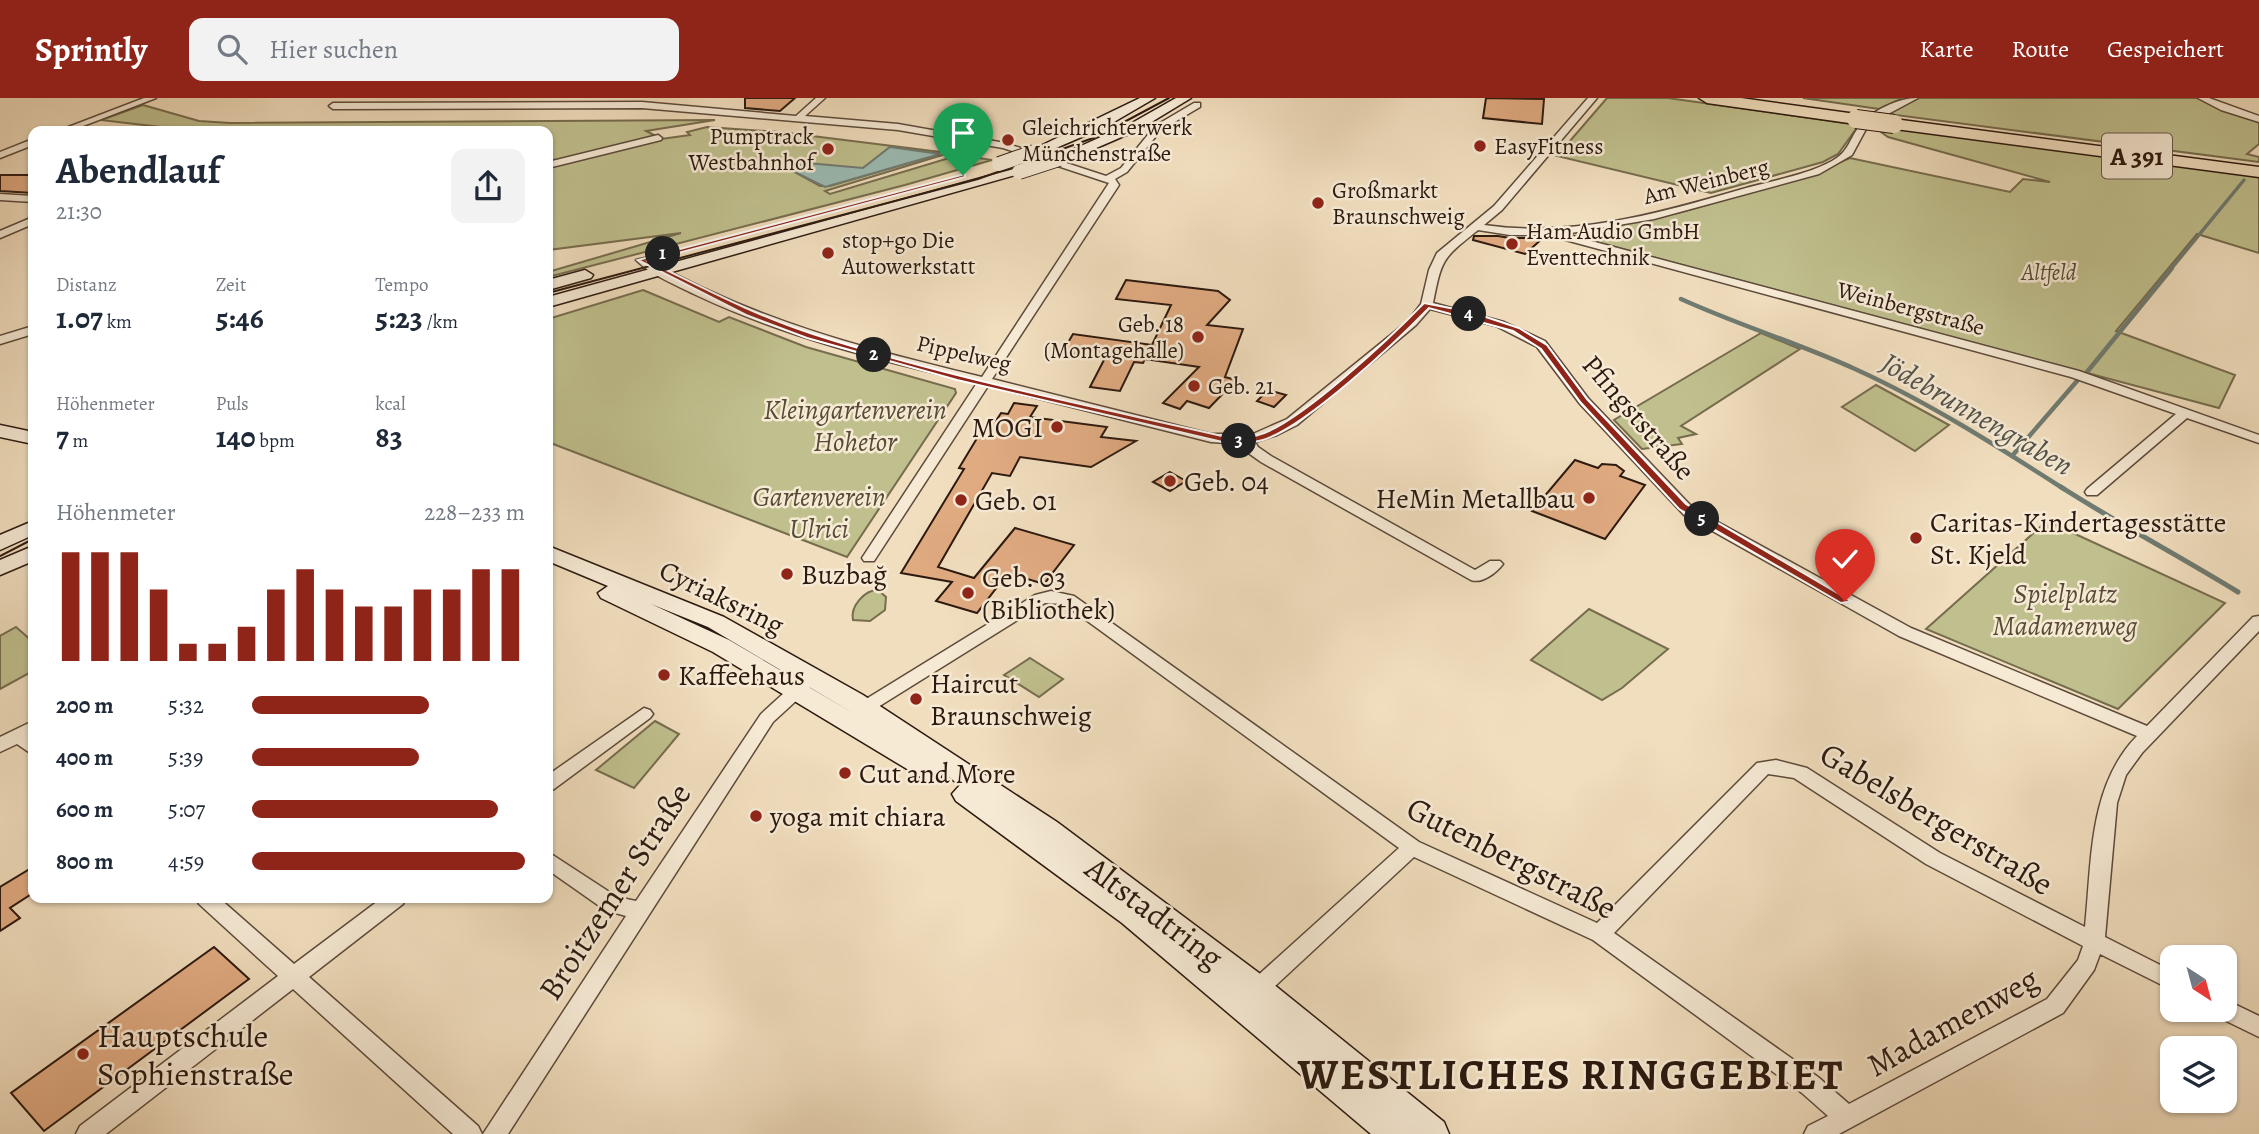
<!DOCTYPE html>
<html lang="de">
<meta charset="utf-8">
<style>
:root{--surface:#fff;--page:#f2f2f3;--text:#1f2937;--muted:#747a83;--accent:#8f2418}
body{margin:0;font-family:Alegreya,serif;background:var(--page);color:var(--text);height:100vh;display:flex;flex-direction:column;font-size:26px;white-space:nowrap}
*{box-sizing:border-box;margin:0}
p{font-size:23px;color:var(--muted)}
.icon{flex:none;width:38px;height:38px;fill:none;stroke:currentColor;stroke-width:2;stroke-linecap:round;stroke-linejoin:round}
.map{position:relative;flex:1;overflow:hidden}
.panel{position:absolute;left:28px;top:28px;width:525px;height:777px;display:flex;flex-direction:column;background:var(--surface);border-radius:14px;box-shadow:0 2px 5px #0004}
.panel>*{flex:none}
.needle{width:46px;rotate:144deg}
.controls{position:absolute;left:2160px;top:847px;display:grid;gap:14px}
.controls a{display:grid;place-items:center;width:77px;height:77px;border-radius:14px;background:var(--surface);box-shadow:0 2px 5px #0004;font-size:35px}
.pin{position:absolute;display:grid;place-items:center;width:60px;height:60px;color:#fff;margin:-72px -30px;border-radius:50% 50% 50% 0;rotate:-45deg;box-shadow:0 0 7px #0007}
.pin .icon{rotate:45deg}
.km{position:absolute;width:35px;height:35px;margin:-18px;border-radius:50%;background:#222;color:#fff;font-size:19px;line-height:35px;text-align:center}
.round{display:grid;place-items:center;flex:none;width:74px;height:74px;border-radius:14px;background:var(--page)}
.overview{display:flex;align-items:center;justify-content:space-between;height:119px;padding:0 28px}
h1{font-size:38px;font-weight:700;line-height:52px}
.figures{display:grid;grid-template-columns:repeat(3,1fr);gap:10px;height:119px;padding:7px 28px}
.figures div{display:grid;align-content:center}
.figures b{font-size:30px;font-weight:700}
.figures small{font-size:19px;font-weight:400}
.figures p{font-size:19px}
.chart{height:196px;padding:14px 28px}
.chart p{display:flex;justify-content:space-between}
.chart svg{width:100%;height:126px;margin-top:7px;stroke:var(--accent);stroke-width:6}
ul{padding:0 28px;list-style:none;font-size:23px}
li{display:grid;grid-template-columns:112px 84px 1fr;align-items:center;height:52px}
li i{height:18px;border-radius:9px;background:var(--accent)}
header{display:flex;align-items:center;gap:42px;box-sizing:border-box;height:98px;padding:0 35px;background:var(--accent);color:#fff}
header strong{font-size:33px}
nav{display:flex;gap:38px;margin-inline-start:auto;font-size:24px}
.search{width:490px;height:63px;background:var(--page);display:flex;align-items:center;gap:18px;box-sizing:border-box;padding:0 24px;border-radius:14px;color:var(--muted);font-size:26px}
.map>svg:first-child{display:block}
</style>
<header>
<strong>Sprintly</strong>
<div class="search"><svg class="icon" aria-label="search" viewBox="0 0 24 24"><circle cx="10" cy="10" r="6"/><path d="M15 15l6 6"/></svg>Hier suchen</div>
<nav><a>Karte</a><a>Route</a><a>Gespeichert</a></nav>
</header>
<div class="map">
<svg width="2259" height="1036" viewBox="0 0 2259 1036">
<rect width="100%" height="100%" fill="#f1debe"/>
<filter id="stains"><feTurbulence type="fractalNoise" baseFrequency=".00286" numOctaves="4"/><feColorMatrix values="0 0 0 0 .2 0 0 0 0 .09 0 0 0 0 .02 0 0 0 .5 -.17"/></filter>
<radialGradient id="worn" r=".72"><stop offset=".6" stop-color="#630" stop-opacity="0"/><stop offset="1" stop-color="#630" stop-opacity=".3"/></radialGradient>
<g fill="#c0c08e" stroke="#766c4e" stroke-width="2" fill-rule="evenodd">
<polygon points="1607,0 1668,0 1859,27 1838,56 1823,64 1711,95 1557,58"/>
<polygon points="1803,0 1903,0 1879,11"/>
<polygon points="1918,0 2198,0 2259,22 2259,46 2247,56 2259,59 2259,64 1888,16"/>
<polygon points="143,7 199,23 230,25 715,22 646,33 656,38 548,65 548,33 195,33 101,22"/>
<path d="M707 29 780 34 949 55 825 93 830 96 959 57 992 62 905 87 548 179V174L681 135 548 152V70L661 41 690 37 687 34ZM890 49 939 56 830 88H820L789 71 863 70Z"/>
<polygon points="1881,29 2259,78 2259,155 2197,136 2116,233 2235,277 2219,310 1566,136 1567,133 1678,115 1802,80 1850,60 2010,94 2023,81 2050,84 1888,39 1881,34"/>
<polygon points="643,192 719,224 729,219 806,249 955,291 956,295 847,459 548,344 548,221"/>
<polygon points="1761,235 1800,251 1681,328 1696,336 1678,340 1682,346 1642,351 1614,322"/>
<polygon points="1876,287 1949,327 1915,353 1842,309"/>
<polygon points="2047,423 2225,505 2118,611 1926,531"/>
<path d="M878 492 886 499 885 512 870 523 853 522C850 509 864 492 878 492Z"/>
<polygon points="1589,511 1668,551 1622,590 1602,602 1531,562"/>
<polygon points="16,529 33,544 33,573 0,591 0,538"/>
<polygon points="1030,560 1063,581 1039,599 1004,577"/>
<polygon points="655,623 679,636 634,690 596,672"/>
</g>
<polygon fill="#9bbcb4" stroke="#6f7b72" stroke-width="2" points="890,49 940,56 825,89 789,71 807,65 863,70"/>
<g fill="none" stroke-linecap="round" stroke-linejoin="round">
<polyline stroke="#6f7b72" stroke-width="3.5" points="2171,171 2244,82"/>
<g stroke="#6f7b72" stroke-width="4.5">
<path d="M1681 201C1738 227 1798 245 1855 271 1928 304 1997 348 2064 391"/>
<polyline points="2087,274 2172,170"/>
<polyline points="2012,358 2077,283"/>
</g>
<path stroke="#6f7b72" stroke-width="5" d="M2061 389C2119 426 2179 458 2238 494"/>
</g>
<g fill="#e1ab82" stroke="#2c190f" stroke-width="2">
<polygon points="745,0 795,0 780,13 745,10"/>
<polygon points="1486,0 1544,1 1542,26 1483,20"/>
<polygon points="0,77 33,77 33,95 0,93"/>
<polygon points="1498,138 1510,140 1543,140 1525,156 1473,142 1474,138"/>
<polygon points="1126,182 1218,193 1230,202 1207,227 1243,231 1225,279 1236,282 1209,310 1187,303 1180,311 1163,305 1199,269 1145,261 1143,265 1134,264 1120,293 1090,289 1105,260 1062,255 1073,236 1152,247 1171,207 1116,201"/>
<polygon points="1268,292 1286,297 1274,309 1257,303"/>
<polygon points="1014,305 1037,308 1030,319 1107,329 1101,339 1136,343 1091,369 1020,359 1010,378 992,375 938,469 974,480 1015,430 1074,447 1044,486 1008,475 977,515 936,503 952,484 901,475 964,371 959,370 988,322 996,323 1001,315 1008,316"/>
<polygon points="1575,362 1598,370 1602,366 1616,367 1624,373 1620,378 1645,387 1605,441 1532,413"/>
<polygon points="1170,374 1186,383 1170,393 1153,384"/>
<polygon points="33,769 33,795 10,810 20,820 0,833 0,789"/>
<polygon points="214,849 249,881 44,1033 11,995"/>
</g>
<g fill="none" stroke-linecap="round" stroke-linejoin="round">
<g stroke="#5d4a3b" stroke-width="3">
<g id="minor">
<polygon points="144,0 156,0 70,33 58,33"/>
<path d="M816 0H825L805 18 898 26 1005 45 1106 78 1121 70 1155 28 1194 5H1200V9L1161 32 1127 74 1115 81 1119 87 992 281 1211 336H1253L1287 321 1408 223 1421 206 1429 172 1437 155 1494 108 1588 0H1597L1502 112 1484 127C1573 140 1661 115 1746 90 1775 82 1806 77 1832 63 1848 54 1849 43 1858 30 1870 13 1898 0 1918 0L1875 23 1866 31 1852 57 1819 76 1654 121 1565 136 2079 273 2259 337V345L2187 320 2097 397H2087L2085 394 2087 391 2176 316 2071 279 1547 137H1510L1478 132C1442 161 1442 160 1433 205L1504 224 1545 243 1588 300 1694 411 1911 530 2147 628 2253 519 2259 518V533L2142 655 2126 677 2117 705 2105 839 2172 873V892L2100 856 2094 872 2063 915 1839 1036H1804L1808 1028 1828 1018 1802 995 1593 842 1414 759 1259 903 1252 905 1245 903 1241 896 1245 889 1399 750 1064 506 1045 505 870 614H858L855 610 858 606 1035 497 1051 493 1074 498 1419 744 1597 825 1757 665 1776 662 1807 670 1940 755 2085 829C2092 764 2088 688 2137 638L1899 538 1684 417 1580 306 1537 249 1496 228 1430 211 1416 227 1297 327 1277 337 1255 344 1258 349 1271 358 1475 472 1490 463H1500L1503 466C1496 475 1482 486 1471 482L1261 364 1247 354 1243 346 1211 344 988 288 874 463H864L862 460 977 285C881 263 785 239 696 197 676 187 651 177 636 162L645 160C754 222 861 250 982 279L1109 85 1003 50 898 32 642 10 333 11 329 8 333 5 642 4 796 18ZM1768 676 1794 680 1926 766 2083 848 2078 862 2047 901 1849 1006 1818 979 1614 835Z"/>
<polygon points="2198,0 2209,0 2259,18 2259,24 2221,12"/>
<polygon points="658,37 662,40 661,42 548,70 548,64"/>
<polygon points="33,41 33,47 0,60 0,54"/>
<polygon points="0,96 33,98 33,104 0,102"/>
<polygon points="33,119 33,126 0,140 0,133"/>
<polygon points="33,228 33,236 0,246 0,238"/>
<polygon points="803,581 809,583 811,587 809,591 773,624 508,1036 483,1036 626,818 605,812 548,772 548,754 617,799 636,803 761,616 797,583"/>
<polygon points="644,610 650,612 653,616 650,620 554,691 548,693 548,677"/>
<polygon points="33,623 33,637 31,638 33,640 33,657 17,646 0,654 0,639"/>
<polygon points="196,800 219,800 294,866 382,800 406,800 403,806 309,879 478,1028 482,1036 453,1036 293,891 106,1036 76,1036 80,1028 278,878 199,806"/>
<polygon points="2224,901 2259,918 2259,939 2216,918 2214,912 2224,912"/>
</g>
</g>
<g stroke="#2c190f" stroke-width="3">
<g id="secondary">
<polygon points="1140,0 1155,0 1107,28 1042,56 1030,53"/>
<polygon points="1176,0 1191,0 1140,31 1064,64 1052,61 1132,25"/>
<polygon points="1014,71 1026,74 548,209 548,199"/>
<polygon points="585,172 593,177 591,180 548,192 548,182"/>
<polygon points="0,327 33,334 33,346 0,339"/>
<polygon points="33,423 33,437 0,452 0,437"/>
<polygon points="33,448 33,463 0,477 0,462"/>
<path d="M548 448 724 519 863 597 1057 724 1267 881 1444 1024 1449 1036H1371L1122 825 956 703 952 696 960 687 943 675 940 680 931 683 922 680 713 554 601 500 598 495 608 488 548 463ZM651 506 708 529 858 618 729 542Z"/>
</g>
</g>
<g stroke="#2c190f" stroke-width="3">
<g id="motorway">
<polygon points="1699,0 1741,0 1856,16 1864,21 1856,26 1707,5"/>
<polygon points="1894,21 2259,69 2259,79 1888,30 1886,26"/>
</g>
</g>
<use href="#minor" fill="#f6ead5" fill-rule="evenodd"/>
<use href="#secondary" fill="#f6ead5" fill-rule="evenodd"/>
<use href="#motorway" fill="#f1debe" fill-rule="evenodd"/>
<g stroke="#2c190f" stroke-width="2">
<polyline points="548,195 978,81 1096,39 1169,0"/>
<polyline points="0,458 33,441"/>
</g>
<g stroke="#2c190f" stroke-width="16" stroke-linecap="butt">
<g id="secondary-bridge">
<polyline points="999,66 1034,54"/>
<polyline points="1019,74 1059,61"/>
</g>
</g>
<g stroke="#2c190f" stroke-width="20" stroke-linecap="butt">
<polyline id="motorway-bridge" points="1856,21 1894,26"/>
</g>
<use href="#secondary-bridge" stroke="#f6ead5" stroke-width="14"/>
<use href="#motorway-bridge" stroke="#f1debe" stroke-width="18"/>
</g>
<path fill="#8f2418" stroke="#fff" stroke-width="2" d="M965 76V79L648 163C702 189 756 218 813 236 949 280 1092 308 1231 340 1240 339 1250 340 1258 337 1298 327 1393 237 1424 205L1471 214 1519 230 1547 247 1587 301 1686 406 1851 503 1841 505 1679 411 1581 305 1541 251 1513 233 1429 210C1396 244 1306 329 1263 342 1253 345 1241 345 1231 346L957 282 807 240 746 217 638 162Z"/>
<g fill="#8f2418" stroke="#f6ead5" stroke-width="2.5">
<circle cx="1008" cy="42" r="7"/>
<circle cx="1480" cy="48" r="7"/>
<circle cx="828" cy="51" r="7"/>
<circle cx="1318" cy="105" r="7"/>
<circle cx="1512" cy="146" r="7"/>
<circle cx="828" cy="155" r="7"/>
<circle cx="1198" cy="239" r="7"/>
<circle cx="1194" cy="288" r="7"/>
<circle cx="1057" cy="329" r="7"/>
<circle cx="1170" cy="383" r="7"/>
<circle cx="1589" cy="400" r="7"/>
<circle cx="961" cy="402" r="7"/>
<circle cx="1916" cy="440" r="7"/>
<circle cx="787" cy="476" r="7"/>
<circle cx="968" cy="495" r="7"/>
<circle cx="664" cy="577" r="7"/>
<circle cx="916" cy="601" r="7"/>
<circle cx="845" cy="675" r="7"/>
<circle cx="756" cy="718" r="7"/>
<circle cx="83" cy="956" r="7"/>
</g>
<g text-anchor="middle" stroke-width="5" stroke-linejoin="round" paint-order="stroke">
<g font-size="23" fill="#2c190f" stroke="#f6ead5" text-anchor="start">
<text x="1022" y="37">Gleichrichterwerk<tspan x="1022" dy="26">Münchenstraße</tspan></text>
<text x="814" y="46" text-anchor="end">Pumptrack<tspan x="814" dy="26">Westbahnhof</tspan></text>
<text x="1494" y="56">EasyFitness</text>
<text x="1332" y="100">Großmarkt<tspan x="1332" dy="26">Braunschweig</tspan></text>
<text x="1526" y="141">Ham Audio GmbH<tspan x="1526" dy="26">Eventtechnik</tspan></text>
<text x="842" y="150">stop+go Die<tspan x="842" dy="26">Autowerkstatt</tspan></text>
<text x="1184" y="234" text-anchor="end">Geb. 18<tspan x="1184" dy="26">(Montagehalle)</tspan></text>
<text x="1208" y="296">Geb. 21</text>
</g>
<g font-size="23" fill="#2c190f" stroke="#f6ead5">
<text transform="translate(1706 83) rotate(-14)" y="8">Am Weinberg</text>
<text transform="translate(1911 210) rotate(15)" y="8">Weinbergstraße</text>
<text transform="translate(964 255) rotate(13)" y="8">Pippelweg</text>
</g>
<g font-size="23" font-style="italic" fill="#584b35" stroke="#f6ead5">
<text x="2049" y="182">Altfeld</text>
</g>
<rect fill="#f6ead5" stroke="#69584a" stroke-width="2" x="2102" y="35.5" width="70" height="45" rx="5"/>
<g font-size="26" font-weight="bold" fill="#2c190f">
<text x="2137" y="67">A 391</text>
</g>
<g font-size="28" font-style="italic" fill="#584b35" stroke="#f6ead5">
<text x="855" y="321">Kleingartenverein<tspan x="855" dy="32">Hohetor</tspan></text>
<text x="819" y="408">Gartenverein<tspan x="819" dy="32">Ulrici</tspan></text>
<text x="2065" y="505">Spielplatz<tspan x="2065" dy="32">Madamenweg</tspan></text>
</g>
<g font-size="28" fill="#2c190f" stroke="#f6ead5">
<text transform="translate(1639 319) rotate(49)" y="10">Pfingststraße</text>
<text transform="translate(722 499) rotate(26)" y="10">Cyriaksring</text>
</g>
<g font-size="28" fill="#2c190f" stroke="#f6ead5" text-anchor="start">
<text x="1043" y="339" text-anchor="end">MOGI</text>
<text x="1184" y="393">Geb. 04</text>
<text x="1575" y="410" text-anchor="end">HeMin Metallbau</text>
<text x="975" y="412">Geb. 01</text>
<text x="1930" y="434">Caritas-Kindertagesstätte<tspan x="1930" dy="32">St. Kjeld</tspan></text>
<text x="801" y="486">Buzbağ</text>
<text x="982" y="489">Geb. 03<tspan x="982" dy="32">(Bibliothek)</tspan></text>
<text x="678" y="587">Kaffeehaus</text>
<text x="930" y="595">Haircut<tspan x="930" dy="32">Braunschweig</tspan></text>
<text x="859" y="685">Cut and More</text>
<text x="770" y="728">yoga mit chiara</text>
</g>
<g font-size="30" font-style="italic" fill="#535249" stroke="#f6ead5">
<text transform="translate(1977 316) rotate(30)" y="10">Jödebrunnengraben</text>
</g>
<g font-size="33" fill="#2c190f" stroke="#f6ead5">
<text transform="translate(1937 720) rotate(31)" y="12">Gabelsbergerstraße</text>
<text transform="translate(1512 759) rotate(27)" y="12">Gutenbergstraße</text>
<text transform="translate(614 793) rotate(-57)" y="12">Broitzemer Straße</text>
<text transform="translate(1155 814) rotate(37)" y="12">Altstadtring</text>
<text transform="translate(1952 923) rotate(-29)" y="12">Madamenweg</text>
</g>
<g font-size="33" fill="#2c190f" stroke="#f6ead5" text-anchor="start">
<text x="97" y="949">Hauptschule<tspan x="97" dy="38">Sophienstraße</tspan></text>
</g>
<g font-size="42" font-weight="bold" letter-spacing="2" fill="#2c190f" stroke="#f6ead5">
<text x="1571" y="991">WESTLICHES RINGGEBIET</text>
</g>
</g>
<rect width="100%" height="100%" filter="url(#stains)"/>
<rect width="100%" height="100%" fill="url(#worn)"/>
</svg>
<div class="controls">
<a><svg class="needle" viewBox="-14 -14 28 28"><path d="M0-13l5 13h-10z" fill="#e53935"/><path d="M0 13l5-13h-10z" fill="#747a83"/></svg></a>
<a><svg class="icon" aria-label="layers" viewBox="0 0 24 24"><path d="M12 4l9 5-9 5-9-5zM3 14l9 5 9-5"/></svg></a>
</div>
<div class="pin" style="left:963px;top:77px;background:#1e9e55"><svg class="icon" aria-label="arrive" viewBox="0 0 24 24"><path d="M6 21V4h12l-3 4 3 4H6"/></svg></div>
<div class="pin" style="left:1845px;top:503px;background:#d93025"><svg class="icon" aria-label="check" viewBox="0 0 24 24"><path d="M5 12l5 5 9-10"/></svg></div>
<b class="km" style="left:663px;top:156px">1</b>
<b class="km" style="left:874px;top:257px">2</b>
<b class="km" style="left:1239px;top:343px">3</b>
<b class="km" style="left:1469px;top:216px">4</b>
<b class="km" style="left:1702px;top:421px">5</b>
<section class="panel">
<div class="overview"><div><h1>Abendlauf</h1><p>21:30</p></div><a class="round"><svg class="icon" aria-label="share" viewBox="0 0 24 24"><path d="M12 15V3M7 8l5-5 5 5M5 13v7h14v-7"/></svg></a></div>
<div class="figures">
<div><p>Distanz</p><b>1.07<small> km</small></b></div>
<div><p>Zeit</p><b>5:46</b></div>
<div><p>Tempo</p><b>5:23<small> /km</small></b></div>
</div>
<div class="figures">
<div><p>Höhenmeter</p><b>7<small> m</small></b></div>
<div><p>Puls</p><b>140<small> bpm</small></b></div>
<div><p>kcal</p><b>83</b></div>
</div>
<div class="chart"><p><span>Höhenmeter</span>228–233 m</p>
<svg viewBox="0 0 160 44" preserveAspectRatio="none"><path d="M5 44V6M15 44V6M25 44V6M35 44V19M45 44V38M55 44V38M65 44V32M75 44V19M85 44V12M95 44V19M105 44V25M115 44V25M125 44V19M135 44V19M145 44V12M155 44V12"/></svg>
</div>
<ul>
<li><b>200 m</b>5:32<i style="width:65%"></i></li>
<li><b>400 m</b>5:39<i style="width:61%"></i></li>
<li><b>600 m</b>5:07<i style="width:90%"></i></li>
<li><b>800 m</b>4:59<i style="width:100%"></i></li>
</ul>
</section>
</div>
